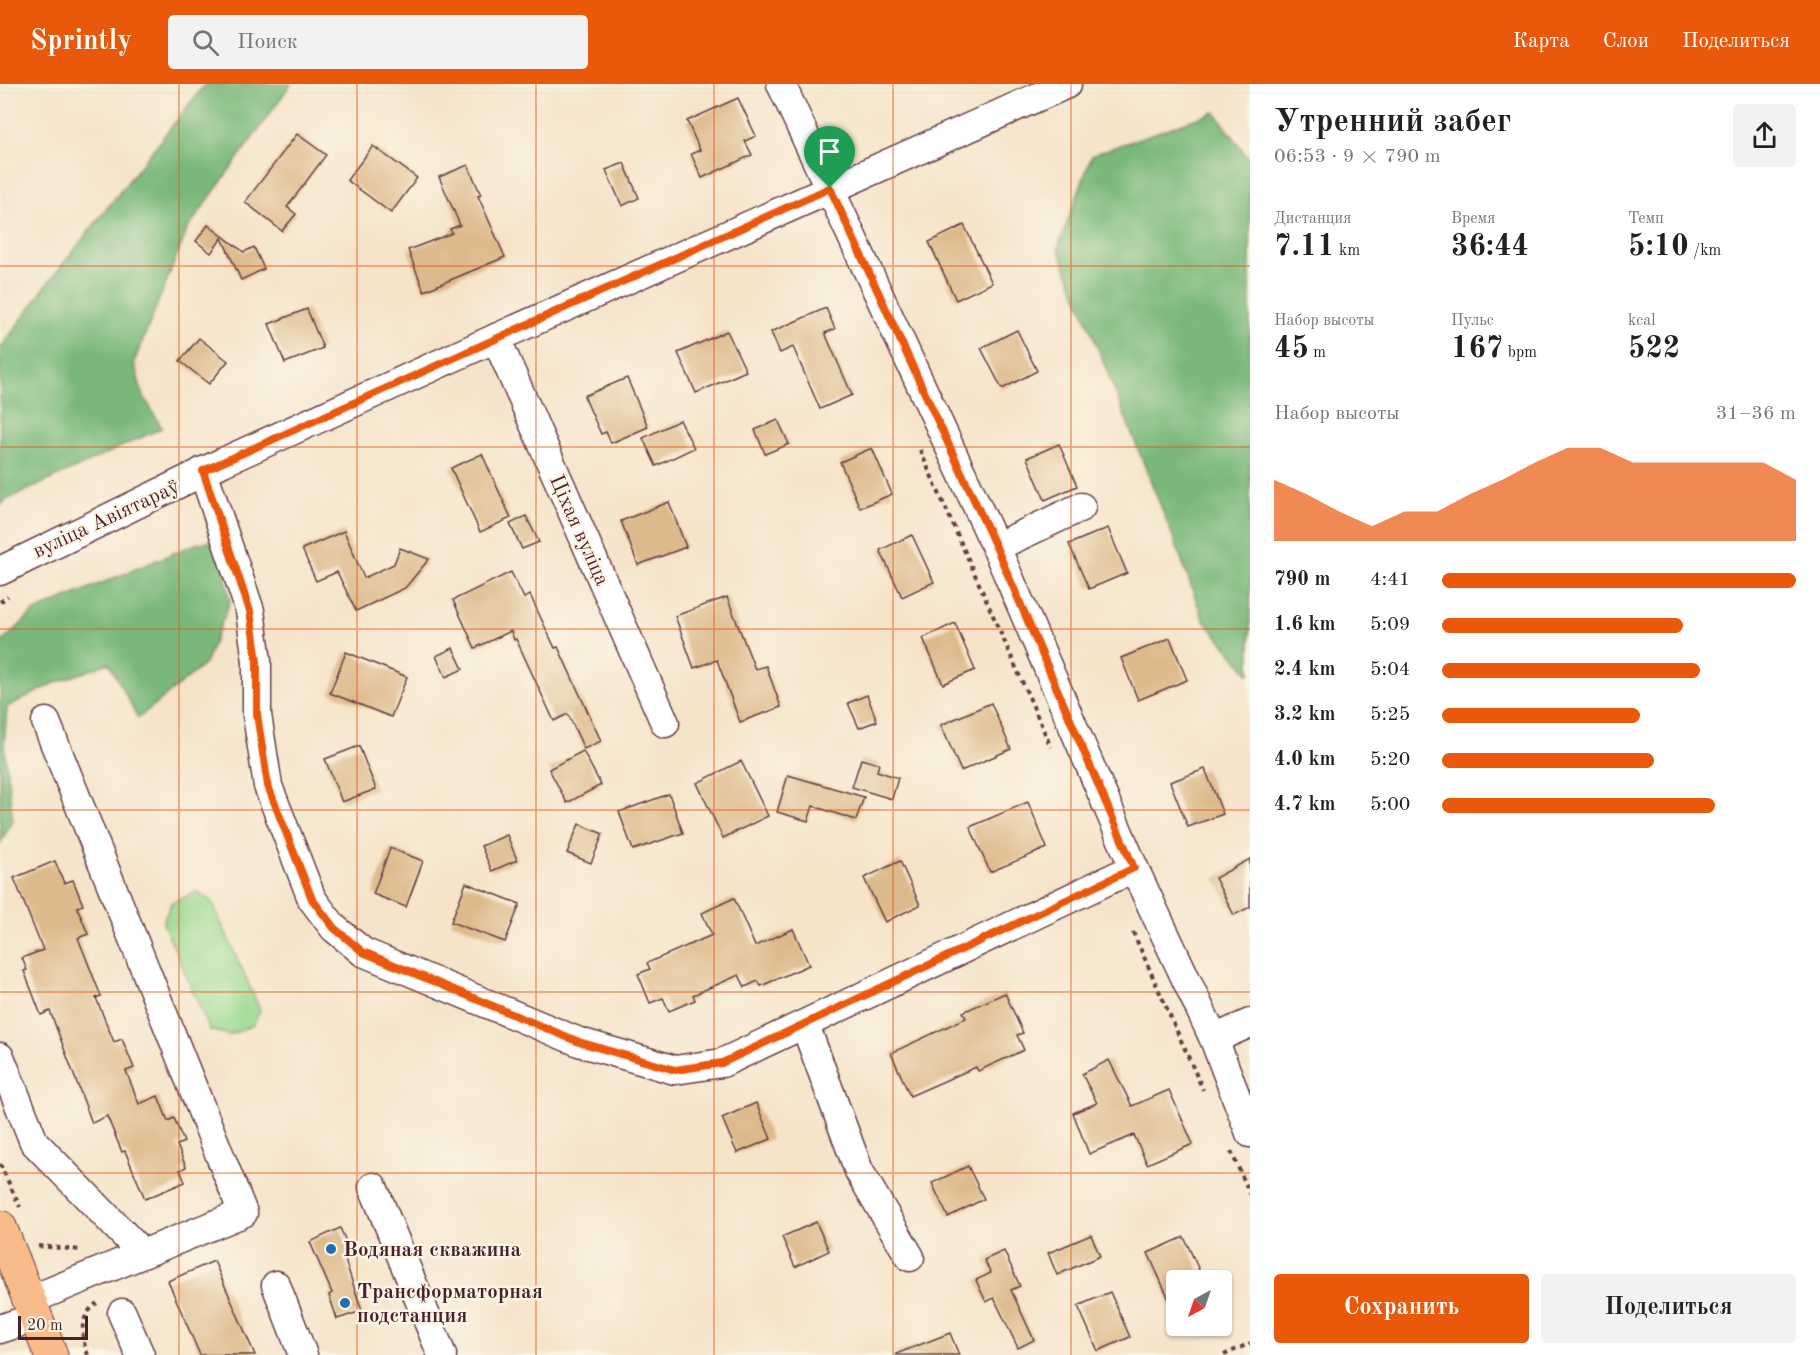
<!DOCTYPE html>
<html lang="ru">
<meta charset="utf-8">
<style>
:root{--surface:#fff;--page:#f2f2f2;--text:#202124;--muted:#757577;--accent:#ea580c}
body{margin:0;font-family:"Old Standard TT",serif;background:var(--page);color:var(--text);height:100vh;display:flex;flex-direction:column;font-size:22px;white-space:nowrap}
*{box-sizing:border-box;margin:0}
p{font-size:20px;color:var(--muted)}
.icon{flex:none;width:33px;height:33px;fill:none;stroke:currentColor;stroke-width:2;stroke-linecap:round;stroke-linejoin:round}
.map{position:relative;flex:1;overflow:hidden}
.details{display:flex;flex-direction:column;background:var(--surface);width:570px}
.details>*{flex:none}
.needle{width:39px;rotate:220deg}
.controls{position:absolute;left:1166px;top:1186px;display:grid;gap:12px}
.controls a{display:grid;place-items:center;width:66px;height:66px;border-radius:6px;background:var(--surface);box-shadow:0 2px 4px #0004;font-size:30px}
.scale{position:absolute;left:18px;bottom:15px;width:70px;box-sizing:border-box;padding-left:6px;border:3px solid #4a1f2b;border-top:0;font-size:16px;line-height:21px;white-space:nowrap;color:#4a1f2b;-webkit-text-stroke:4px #fcf5e5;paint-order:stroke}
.pin{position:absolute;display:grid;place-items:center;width:51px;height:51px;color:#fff;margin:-62px -26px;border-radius:50% 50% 50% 0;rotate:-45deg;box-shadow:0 0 6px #0007}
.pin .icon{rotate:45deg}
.round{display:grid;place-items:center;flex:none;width:63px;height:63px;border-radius:6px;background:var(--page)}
.overview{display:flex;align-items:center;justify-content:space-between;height:102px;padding:0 24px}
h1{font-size:33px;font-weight:800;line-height:45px}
.figures{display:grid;grid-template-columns:repeat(3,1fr);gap:9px;height:102px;padding:6px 24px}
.figures div{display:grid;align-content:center}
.figures b{font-size:30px;font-weight:800}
.figures small{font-size:16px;font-weight:400}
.figures p{font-size:16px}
.chart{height:168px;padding:12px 24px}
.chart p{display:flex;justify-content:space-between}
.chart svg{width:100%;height:108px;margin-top:6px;fill:var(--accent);opacity:.7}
.primary-button{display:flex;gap:12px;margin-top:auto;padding:12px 24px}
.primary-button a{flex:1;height:69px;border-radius:6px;background:var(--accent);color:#fff;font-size:24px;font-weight:800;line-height:69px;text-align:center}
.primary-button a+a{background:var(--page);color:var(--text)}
ul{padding:0 24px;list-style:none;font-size:20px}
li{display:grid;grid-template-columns:96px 72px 1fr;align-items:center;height:45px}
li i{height:15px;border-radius:8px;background:var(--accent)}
header{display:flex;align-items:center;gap:36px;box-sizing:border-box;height:84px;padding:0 30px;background:var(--accent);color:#fff}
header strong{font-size:28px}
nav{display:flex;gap:33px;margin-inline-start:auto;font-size:21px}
.search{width:420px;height:54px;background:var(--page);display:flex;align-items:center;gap:15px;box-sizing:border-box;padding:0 21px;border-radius:6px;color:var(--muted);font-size:22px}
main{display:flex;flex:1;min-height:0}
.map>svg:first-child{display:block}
</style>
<header>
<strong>Sprintly</strong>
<div class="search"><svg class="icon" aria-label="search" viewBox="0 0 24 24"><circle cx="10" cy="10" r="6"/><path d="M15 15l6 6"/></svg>Поиск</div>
<nav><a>Карта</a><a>Слои</a><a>Поделиться</a></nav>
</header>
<main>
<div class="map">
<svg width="1250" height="1271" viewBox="0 0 1250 1271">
<rect width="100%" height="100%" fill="#fcf5e5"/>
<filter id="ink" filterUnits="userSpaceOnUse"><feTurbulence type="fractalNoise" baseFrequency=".0167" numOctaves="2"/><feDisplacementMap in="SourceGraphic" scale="12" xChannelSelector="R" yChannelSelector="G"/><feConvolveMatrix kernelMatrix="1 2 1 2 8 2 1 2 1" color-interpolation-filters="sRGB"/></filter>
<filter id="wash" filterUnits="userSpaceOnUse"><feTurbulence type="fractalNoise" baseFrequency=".008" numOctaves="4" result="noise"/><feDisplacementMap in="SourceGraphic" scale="24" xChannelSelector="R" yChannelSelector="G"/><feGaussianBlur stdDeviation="1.35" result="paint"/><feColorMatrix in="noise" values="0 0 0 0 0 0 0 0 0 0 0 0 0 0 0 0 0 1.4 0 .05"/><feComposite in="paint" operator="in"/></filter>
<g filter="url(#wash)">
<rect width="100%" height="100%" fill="#f5e4ca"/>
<polygon fill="#97d88f" stroke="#707c5d" stroke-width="1.5" points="196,808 211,816 260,926 253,941 230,951 210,946 163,839 171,819"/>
<g fill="#79b87a" stroke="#626c52" stroke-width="1.5">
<polygon points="205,0 291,0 188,144 134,278 142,309 162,344 4,417 0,421 0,265 48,199"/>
<polygon points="1215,28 1250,76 1250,591 1203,535 1177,463 1058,164 1092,71"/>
<polygon points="220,456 230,518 205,580 138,634 109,579 55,599 7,623 4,661 13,737 0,759 0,560 35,527 198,459"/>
</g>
<g id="blocks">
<g fill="#ddba8b">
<polygon points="738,14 756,52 745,57 752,71 702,94 691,70 700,66 687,37"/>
<polygon points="297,50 326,71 287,123 296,130 282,147 245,118"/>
<polygon points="373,62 417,94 391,129 347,96"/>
<polygon points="624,79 639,114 622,122 606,86"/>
<polygon points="468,81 481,111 478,112 505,173 424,207 408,166 452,149 450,145 460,141 439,93"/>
<polygon points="208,141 244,168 254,163 264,185 241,196 222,154 211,169 196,157"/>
<polygon points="964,141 992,199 956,216 929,158"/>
<polygon points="826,224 835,245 825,249 852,311 820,325 793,263 780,269 771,248"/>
<polygon points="307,225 323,264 285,279 269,240"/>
<polygon points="1017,246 1037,287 1002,305 981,264"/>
<polygon points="727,247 746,287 696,309 678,269"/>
<polygon points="199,254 228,277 209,300 180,277"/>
<polygon points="627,294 648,343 611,359 606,348 601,350 584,312"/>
<polygon points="680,336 694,364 656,382 643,354"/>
<polygon points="778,336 789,360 765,370 755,346"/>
<polygon points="1059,360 1077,402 1045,416 1027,374"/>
<polygon points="872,364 892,410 860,424 840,378"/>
<polygon points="482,370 511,434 480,448 451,384"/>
<polygon points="669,418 686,463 638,481 621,437"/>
<polygon points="526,432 539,458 522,465 510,440"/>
<polygon points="1108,444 1127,489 1089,505 1069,460"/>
<polygon points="344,447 364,494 394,480 400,464 429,475 405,504 356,527 337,488 316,497 302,465"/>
<polygon points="912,451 934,498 902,513 880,466"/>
<polygon points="511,488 524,514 530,511 555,564 558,563 601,657 584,665 568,630 554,637 516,555 514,556 511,547 475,564 453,516"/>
<polygon points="727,513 755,585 766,582 781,623 740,638 717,576 694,584 675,532"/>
<polygon points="955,539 975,586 943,600 923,554"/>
<polygon points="1170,554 1187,596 1138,616 1121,574"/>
<polygon points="453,564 463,585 446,593 436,572"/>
<polygon points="346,568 407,593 391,633 330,609"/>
<polygon points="867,611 877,637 859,644 848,619"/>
<polygon points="991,619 1011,665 961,687 941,641"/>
<polygon points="359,662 376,705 342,718 325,675"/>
<polygon points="583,667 601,701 567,719 549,685"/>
<polygon points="861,675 879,680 877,687 898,694 892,715 852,703"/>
<polygon points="741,677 768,732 723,754 697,699"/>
<polygon points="1205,685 1223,730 1188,743 1170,698"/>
<polygon points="788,691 864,713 856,736 813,722 808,737 777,728"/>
<polygon points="669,710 683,749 633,766 619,728"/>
<polygon points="1028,718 1047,764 990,788 970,743"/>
<polygon points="579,740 603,750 591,779 567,769"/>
<polygon points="507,751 517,776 492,787 481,762"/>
<polygon points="390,764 423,777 406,823 373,810"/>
<polygon points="1250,775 1250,823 1234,831 1215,794"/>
<polygon points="55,777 64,799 73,796 83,821 77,823 88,850 78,854 101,912 96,914 114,958 122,955 134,984 126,987 139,1020 158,1012 168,1037 174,1034 184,1058 177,1061 186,1083 180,1086 185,1098 145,1115 125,1067 122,1068 107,1032 92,1039 50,927 41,931 24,887 27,886 22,874 43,866 14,794"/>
<polygon points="900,777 920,821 885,838 864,794"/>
<polygon points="466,799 520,820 505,858 451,838"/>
<polygon points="734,814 755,862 793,845 809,881 761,902 758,897 745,903 739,891 693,911 695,916 669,927 663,914 650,919 638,890 650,885 647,879 712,851 702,829"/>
<polygon points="1005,909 1023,949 1017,951 1024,966 978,987 976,983 910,1012 891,969 966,934 963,928"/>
<polygon points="1109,976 1132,1022 1169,1006 1193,1060 1147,1080 1134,1051 1089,1070 1073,1029 1097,1019 1082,990"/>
<polygon points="756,1019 771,1055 737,1069 722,1034"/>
<polygon points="968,1082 984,1115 948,1133 932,1099"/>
<polygon points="816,1138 829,1167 795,1183 782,1153"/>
<polygon points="340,1144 353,1173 345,1176 362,1227 337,1235 329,1211 332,1209 310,1158"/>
<polygon points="1091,1151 1100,1172 1057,1191 1048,1169"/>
<polygon points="1184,1153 1204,1197 1176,1197 1176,1231 1148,1169"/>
<polygon points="1004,1167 1020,1202 1011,1206 1034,1256 1018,1264 994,1214 986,1218 976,1196 991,1189 984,1176"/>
<polygon points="214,1177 255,1271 200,1271 168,1197"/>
<polygon points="1110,1208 1130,1253 1098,1267 1078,1222"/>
<polygon points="950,1249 959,1271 897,1271 896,1270"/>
</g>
</g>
</g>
<g filter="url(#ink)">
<use href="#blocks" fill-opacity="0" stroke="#643d43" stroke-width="1.5"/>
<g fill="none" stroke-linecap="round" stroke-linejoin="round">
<g stroke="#643d43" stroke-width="31">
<g id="minor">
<polyline points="781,0 996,463 1134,784 1214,955 1250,1049"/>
<polyline points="496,254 665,639"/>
<polyline points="203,387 250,527 257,577 257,631 268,702 312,815 334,844 363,868 579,958 675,986 722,979 1134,784"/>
<polyline points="996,463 1081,423"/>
<polyline points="0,487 223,378 496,254 1067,0"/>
<polyline points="805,941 859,1087 910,1173"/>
<polyline points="1214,955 1250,939"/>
<polyline points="0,973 34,1058 142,1169"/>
<polyline points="373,1103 442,1271"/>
<polyline points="276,1201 303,1271"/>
<polyline points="30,1216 243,1129 46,638"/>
<polyline points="122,1229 140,1271"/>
<polyline points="0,1245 36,1233"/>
</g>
</g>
<g stroke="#643d43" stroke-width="35">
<polyline id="major" points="0,1143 51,1271"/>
</g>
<g stroke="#643d43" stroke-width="4" stroke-dasharray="4.5 4.5" stroke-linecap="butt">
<polyline points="839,63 855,66"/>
<polyline points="920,366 1051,663"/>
<polyline points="0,518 8,512"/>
<polyline points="1133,848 1203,1006"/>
<polyline points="1231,1067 1250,1110"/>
<polyline points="0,1080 20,1123"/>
<polyline points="38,1162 81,1166"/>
<path d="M88 1271C80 1251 79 1233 97 1219"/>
<polyline points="1224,1271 1250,1259"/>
</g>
<use href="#minor" stroke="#fff" stroke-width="28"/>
<use href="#major" stroke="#fabb8b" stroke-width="33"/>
</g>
</g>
<g fill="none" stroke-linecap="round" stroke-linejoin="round" filter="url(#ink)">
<g stroke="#fff" stroke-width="12">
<polygon id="route" points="830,104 996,463 1134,784 722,979 675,986 579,958 363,868 334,844 312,815 268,702 257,630 257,577 250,527 203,387"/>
</g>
<use href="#route" stroke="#ea580c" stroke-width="8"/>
</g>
<path fill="none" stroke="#e0560e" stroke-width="1.5" stroke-opacity="0.55" d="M179 0V1271M357 0V1271M536 0V1271M714 0V1271M893 0V1271M1071 0V1271M0 182H1250M0 363H1250M0 545H1250M0 726H1250M0 908H1250M0 1089H1250"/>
<g fill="#1f6fb2" stroke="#fcf5e5" stroke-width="2">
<circle cx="331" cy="1165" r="6"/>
<circle cx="345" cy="1219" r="6"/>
</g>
<g text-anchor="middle" stroke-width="5" stroke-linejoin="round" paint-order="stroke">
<g font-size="21" fill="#4a1f2b" stroke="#fcf5e5">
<text transform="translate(106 434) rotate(-25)" y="7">вуліца Авіятараў</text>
<text transform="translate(580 446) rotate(66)" y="7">Ціхая вуліца</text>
</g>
<g font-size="21" font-weight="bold" fill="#4a1f2b" stroke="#fcf5e5" text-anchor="start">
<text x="343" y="1172">Водяная скважина</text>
<text x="357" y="1214">Трансформаторная<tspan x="357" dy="24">подстанция</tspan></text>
</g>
</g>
</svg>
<div class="controls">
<a><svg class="needle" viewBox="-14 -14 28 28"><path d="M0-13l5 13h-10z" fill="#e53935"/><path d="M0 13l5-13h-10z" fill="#757577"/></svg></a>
</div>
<div class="scale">20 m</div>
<div class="pin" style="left:830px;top:104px;background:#1e9e55"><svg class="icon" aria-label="arrive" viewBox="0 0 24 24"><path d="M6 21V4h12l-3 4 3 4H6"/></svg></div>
</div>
<section class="details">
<div class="overview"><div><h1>Утренний забег</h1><p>06:53 · 9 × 790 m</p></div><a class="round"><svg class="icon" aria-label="share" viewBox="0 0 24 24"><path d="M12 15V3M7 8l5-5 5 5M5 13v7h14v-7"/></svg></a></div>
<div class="figures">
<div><p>Дистанция</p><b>7.11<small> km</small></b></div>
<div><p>Время</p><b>36:44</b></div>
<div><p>Темп</p><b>5:10<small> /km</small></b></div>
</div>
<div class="figures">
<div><p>Набор высоты</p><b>45<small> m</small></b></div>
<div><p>Пульс</p><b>167<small> bpm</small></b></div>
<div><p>kcal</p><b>522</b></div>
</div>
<div class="chart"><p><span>Набор высоты</span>31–36 m</p>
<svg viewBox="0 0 160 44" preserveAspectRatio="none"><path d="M0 44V19L10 25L20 32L30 38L40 32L50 32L60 25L70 19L80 12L90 6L100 6L110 12L120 12L130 12L140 12L150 12L160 19V44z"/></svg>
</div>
<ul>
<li><b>790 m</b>4:41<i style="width:100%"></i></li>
<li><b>1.6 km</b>5:09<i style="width:68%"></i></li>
<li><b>2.4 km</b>5:04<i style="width:73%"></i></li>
<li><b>3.2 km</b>5:25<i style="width:56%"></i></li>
<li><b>4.0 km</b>5:20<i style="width:60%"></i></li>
<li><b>4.7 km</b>5:00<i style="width:77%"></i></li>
</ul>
<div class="primary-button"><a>Сохранить</a><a>Поделиться</a></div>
</section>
</main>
